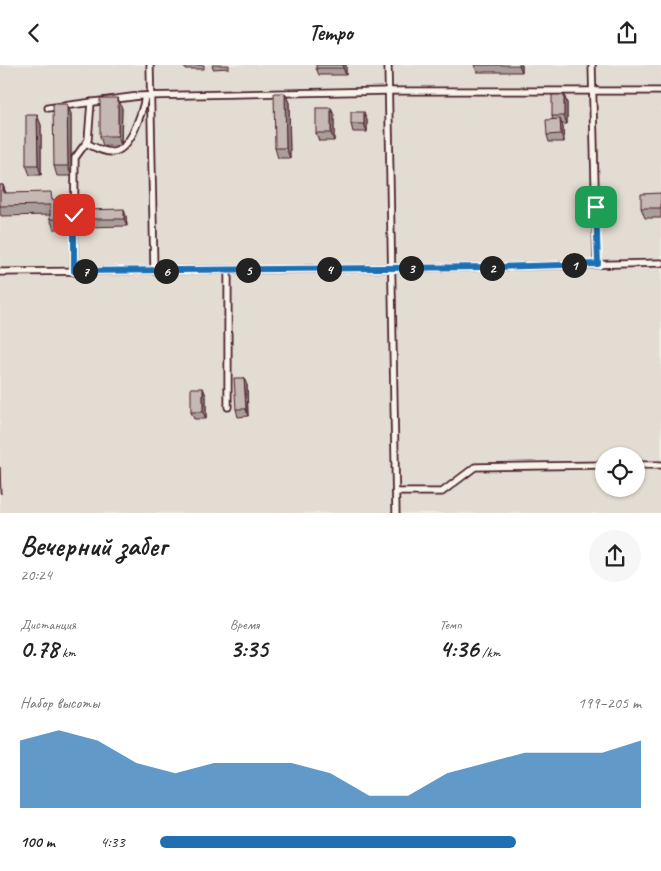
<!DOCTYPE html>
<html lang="ru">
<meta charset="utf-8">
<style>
:root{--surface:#fff;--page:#f6f6f6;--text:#222;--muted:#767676;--accent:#1f6fb2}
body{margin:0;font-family:Caveat,sans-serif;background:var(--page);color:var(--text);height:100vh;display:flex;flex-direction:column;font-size:19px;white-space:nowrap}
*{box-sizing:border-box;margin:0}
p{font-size:16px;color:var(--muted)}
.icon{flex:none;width:28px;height:28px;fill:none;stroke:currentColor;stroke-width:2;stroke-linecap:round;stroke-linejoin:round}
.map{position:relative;height:448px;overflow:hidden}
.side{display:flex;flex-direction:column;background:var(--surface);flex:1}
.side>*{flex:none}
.tools{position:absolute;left:595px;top:382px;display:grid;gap:10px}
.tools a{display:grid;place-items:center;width:50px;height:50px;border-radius:50%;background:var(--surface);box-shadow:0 1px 4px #0004;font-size:25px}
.pin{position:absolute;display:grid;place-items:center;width:42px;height:42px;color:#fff;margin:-21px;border-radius:10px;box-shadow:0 2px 8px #0006}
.km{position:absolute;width:25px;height:25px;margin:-12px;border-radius:50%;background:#222;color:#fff;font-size:14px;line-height:25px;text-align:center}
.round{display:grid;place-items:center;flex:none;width:52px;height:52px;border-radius:26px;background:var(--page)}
.overview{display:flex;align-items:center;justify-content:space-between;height:85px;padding:0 20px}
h1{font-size:28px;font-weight:700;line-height:38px}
.metrics{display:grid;grid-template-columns:repeat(3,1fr);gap:8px;height:85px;padding:5px 20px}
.metrics div{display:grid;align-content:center}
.metrics b{font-size:25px;font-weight:700}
.metrics small{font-size:14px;font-weight:400}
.metrics p{font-size:14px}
.chart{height:140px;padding:10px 20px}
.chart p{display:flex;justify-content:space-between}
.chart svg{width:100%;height:90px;margin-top:5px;fill:var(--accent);opacity:.7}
ul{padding:0 20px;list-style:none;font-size:16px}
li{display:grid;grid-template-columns:80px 60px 1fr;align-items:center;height:38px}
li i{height:12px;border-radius:6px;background:var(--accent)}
header{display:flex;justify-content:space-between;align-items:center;height:65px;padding:0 20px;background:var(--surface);font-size:22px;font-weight:700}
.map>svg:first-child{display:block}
</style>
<header><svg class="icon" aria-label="back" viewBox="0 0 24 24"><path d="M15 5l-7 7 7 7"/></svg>Tempo<svg class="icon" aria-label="share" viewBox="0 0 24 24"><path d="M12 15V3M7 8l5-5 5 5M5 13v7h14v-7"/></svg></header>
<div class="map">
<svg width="661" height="449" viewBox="0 0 661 449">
<rect width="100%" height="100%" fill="#f0ebe0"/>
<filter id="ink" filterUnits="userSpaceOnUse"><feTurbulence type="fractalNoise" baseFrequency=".02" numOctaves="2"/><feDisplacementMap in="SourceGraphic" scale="10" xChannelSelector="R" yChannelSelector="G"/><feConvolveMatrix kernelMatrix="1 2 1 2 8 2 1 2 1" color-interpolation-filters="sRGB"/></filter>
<g filter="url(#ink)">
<path fill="#e3dcd2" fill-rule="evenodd" d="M0 0H661V448H0ZM604 391H636V424H604Z"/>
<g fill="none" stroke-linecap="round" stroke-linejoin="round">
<g stroke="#4a1f2b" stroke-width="9">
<g id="minor">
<polyline points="150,0 154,206"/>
<polyline points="388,0 396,449"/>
<polyline points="592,0 597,199"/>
<polyline points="48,43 139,31 389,26 661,26"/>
<path d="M86 78C109 90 120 93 133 68 139 55 143 45 145 31"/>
<polyline points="228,205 228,342"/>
<polyline points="0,207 496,202 661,198"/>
<polyline points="74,207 75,93 88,75 91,37"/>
<polyline points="636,400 661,400"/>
<polyline points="396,427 442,427 475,402 604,400"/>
</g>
</g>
<use href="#minor" stroke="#f7f3e8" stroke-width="5.5"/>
</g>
<g fill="#aa9e9a" stroke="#4a1f2b">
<polygon points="184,0 204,0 204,4 185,4"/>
<polygon points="212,0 229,0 229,3 213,4"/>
<polygon points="346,0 346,10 319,10 316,3"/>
<polygon points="474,0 522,0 522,7 477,7"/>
<polygon points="285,28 289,38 290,93 278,93 275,83"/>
<polygon points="564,30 567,38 567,59 562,59 563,62 564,77 549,77 547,70 553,55 552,51"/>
<polygon points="67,39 71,49 71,111 57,111 54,101"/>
<polygon points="122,43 121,81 103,81 100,71"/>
<polygon points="37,50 41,60 41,110 30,110 26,100"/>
<polygon points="334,50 334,76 319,76 316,68"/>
<polygon points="367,55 367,67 353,67 351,59"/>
<polygon points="0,120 3,120 6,128 54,135 70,145 71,164 54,164 50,154 50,150 1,151 0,148"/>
<polygon points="661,128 661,153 645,153 641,143"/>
<polygon points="126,151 127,161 87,162 84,154"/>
<polygon points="247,320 248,351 238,352 236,344"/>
<polygon points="203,323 206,331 206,354 194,354 191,347"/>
</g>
<g fill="#8b817d" stroke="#4a1f2b">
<polygon points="343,0 346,0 346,10 343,3"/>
<polygon points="519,0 522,0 522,7"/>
<polygon points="285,28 289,38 290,93 286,83"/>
<polygon points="564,30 567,38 567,59 564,51"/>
<polygon points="118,33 122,43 121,81 118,71"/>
<polygon points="67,39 71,49 71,111 68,101"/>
<polygon points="331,43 334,50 334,76 331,68"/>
<polygon points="364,47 367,55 367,67 364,59"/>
<polygon points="37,50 41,60 41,110 38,100"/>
<polygon points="560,54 563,62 564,77 561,69"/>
<polygon points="3,120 6,130 3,128"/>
<polygon points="67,135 70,145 71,164 67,154"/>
<polygon points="124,144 126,151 127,161 124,154"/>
<polygon points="244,313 247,320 248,351 246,344"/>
<polygon points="203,323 206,331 206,354 203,347"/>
<polygon points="0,402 0,403 1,429 0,427"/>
</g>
<g fill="#c6b8b3" stroke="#4a1f2b">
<rect x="316" y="0" width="27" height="3"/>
<polygon points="274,28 285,28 286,83 275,83"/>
<rect x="552" y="30" width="12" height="21"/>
<rect x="100" y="33" width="18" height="38"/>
<polygon points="53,39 67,39 68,101 54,101"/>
<rect x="316" y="43" width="15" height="25"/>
<rect x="351" y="47" width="13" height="12"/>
<polygon points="26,50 37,50 38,100 26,100"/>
<polygon points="560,54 561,69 547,70 546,55"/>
<polygon points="0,120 3,120 3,128 51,127 52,135 67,135 67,154 50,154 50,140 0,141"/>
<polygon points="661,128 661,143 641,143 641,129"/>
<polygon points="124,144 124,154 84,154 84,145"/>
<polygon points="234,313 244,313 246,344 236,344"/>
<rect x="191" y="323" width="12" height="24"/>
</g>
</g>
<g fill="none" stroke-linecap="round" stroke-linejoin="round" filter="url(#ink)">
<g stroke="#fff" stroke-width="10">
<polyline id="route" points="74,150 74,206 496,202 598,199 596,142"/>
</g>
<use href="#route" stroke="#1f6fb2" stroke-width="6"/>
</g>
</svg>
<div class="tools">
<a><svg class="icon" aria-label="locate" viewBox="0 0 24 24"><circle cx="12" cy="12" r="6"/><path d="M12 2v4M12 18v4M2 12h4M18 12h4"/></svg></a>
</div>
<div class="pin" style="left:596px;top:142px;background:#1e9e55"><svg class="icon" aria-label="arrive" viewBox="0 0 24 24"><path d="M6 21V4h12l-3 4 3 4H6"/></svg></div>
<div class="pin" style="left:74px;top:150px;background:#d93025"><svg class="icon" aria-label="check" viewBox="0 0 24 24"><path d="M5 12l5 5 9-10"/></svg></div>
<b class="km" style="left:574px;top:200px">1</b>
<b class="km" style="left:492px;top:203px">2</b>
<b class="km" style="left:411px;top:203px">3</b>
<b class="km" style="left:329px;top:204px">4</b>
<b class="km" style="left:248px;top:205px">5</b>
<b class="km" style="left:166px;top:206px">6</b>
<b class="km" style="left:85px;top:206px">7</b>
</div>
<section class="side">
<div class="overview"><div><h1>Вечерний забег</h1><p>20:24</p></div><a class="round"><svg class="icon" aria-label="share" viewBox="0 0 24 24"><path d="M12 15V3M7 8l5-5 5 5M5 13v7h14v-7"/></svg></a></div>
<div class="metrics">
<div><p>Дистанция</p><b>0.78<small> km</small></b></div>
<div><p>Время</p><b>3:35</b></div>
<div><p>Темп</p><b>4:36<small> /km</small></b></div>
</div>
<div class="chart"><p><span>Набор высоты</span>199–205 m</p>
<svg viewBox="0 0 160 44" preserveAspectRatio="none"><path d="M0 44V11L10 6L20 11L30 22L40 27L50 22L60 22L70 22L80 27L90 38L100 38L110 27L120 22L130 17L140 17L150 17L160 11V44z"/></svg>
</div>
<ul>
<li><b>100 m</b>4:33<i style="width:74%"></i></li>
</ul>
</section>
